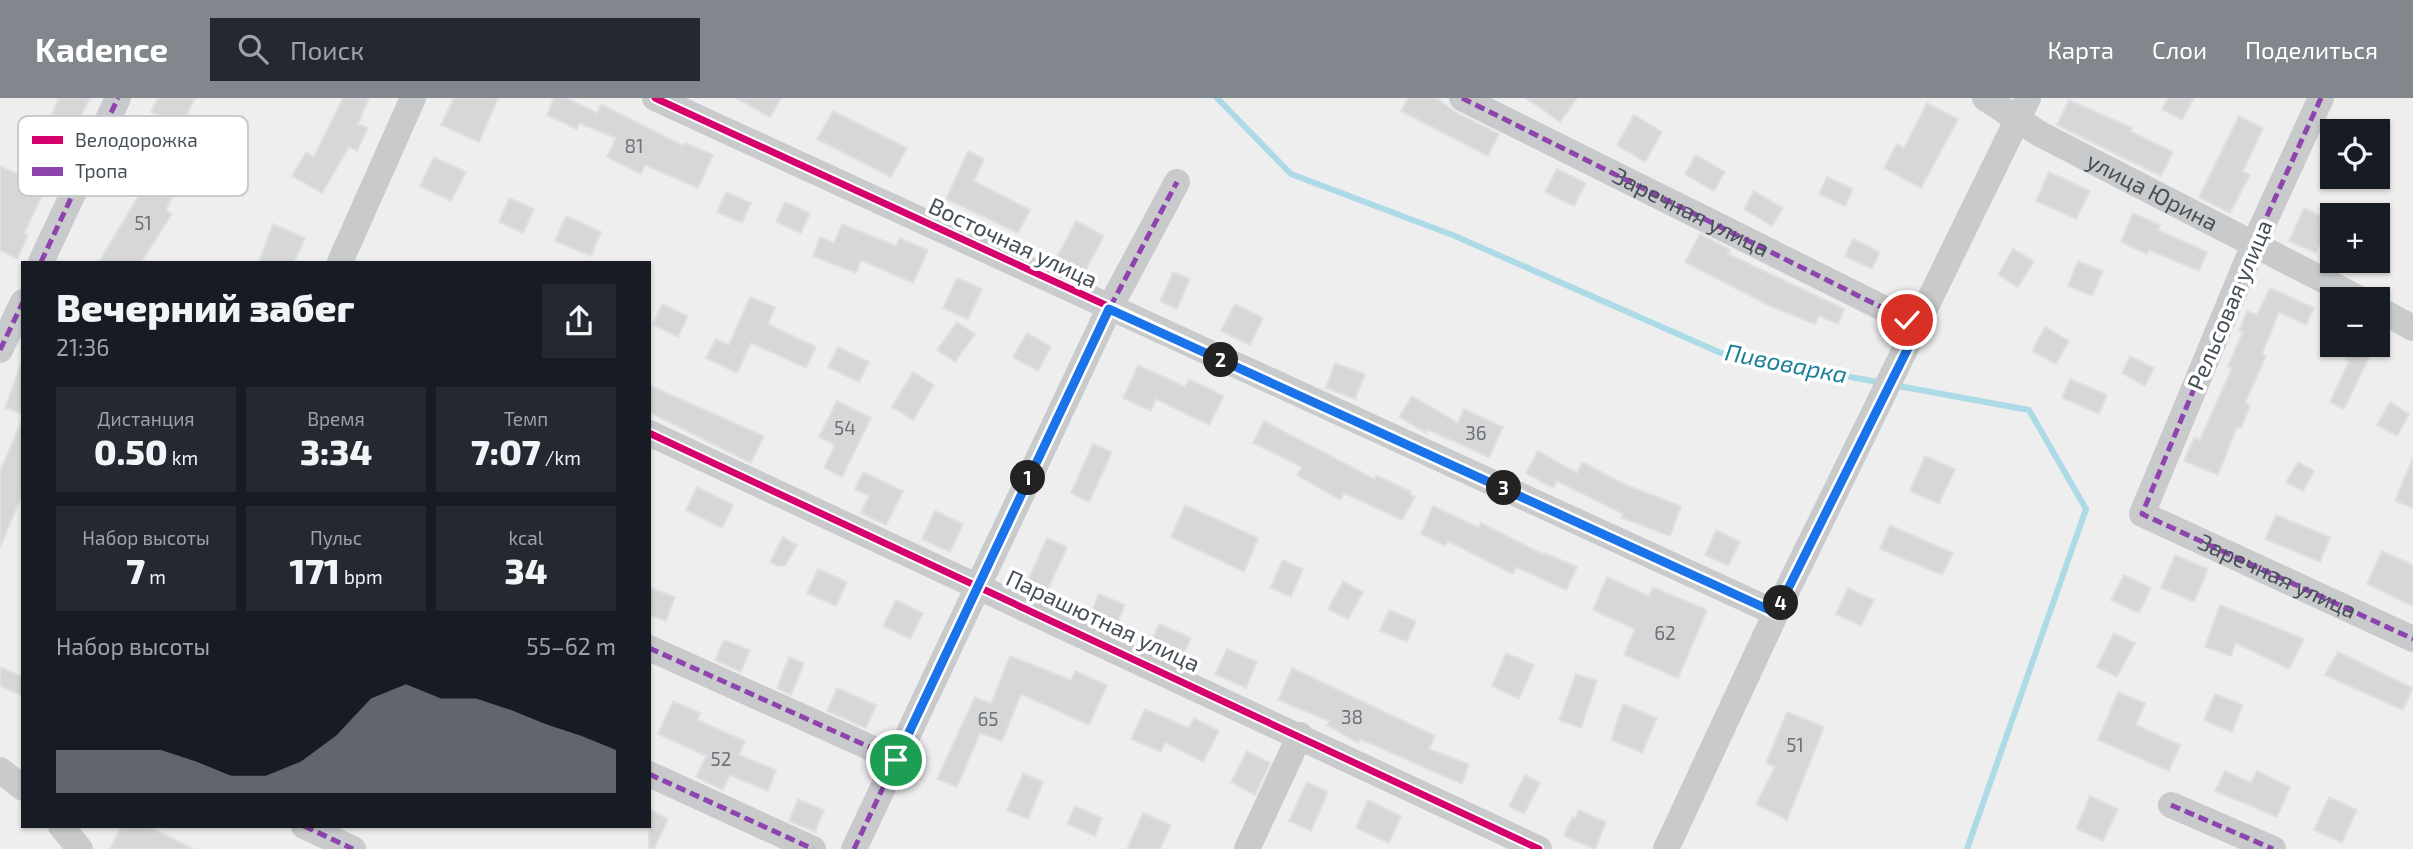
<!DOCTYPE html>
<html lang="ru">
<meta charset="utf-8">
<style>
:root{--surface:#171b24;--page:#242831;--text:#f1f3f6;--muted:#9ea1a6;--accent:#81878c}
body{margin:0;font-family:"Exo 2",sans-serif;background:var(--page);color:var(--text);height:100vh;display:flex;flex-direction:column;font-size:26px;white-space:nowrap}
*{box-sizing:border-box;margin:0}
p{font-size:23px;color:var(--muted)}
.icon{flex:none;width:38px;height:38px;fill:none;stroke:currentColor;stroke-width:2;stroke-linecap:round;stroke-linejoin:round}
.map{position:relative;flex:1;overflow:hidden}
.sheet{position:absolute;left:21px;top:163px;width:630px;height:567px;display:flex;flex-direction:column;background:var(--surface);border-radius:0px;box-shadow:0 2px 5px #0004}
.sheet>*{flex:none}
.buttons{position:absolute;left:2320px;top:21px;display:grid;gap:14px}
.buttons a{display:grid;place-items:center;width:70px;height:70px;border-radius:0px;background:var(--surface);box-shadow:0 2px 5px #0004;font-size:35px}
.pin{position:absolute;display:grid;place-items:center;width:60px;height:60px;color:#fff;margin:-30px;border:4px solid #fff;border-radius:50%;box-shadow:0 2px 7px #0007}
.km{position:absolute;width:35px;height:35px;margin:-18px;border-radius:50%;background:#222;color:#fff;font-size:19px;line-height:35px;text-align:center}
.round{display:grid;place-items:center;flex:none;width:74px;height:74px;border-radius:0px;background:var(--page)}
.headline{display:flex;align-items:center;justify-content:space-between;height:119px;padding:0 35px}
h1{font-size:38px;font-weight:800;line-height:52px}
.stats{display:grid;grid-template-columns:repeat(3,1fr);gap:10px;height:119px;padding:7px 35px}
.stats div{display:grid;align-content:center;border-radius:0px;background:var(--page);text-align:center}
.stats b{font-size:35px;font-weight:800}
.stats small{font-size:19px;font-weight:400}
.stats p{font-size:19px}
.chart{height:196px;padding:14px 35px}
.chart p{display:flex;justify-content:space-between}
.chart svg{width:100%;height:126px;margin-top:7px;fill:var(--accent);opacity:.7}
header{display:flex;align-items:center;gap:42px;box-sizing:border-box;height:98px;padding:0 35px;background:var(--accent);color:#fff}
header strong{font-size:33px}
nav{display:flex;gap:38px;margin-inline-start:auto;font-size:24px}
.search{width:490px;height:63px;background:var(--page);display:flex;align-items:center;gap:18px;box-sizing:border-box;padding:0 24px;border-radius:0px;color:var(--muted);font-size:26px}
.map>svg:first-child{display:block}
</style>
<header>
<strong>Kadence</strong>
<div class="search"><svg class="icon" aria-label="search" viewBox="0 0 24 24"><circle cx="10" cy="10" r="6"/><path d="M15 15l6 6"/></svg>Поиск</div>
<nav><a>Карта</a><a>Слои</a><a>Поделиться</a></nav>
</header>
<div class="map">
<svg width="2413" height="751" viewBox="0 0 2413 751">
<rect width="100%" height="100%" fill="#eee"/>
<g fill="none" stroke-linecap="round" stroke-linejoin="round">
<g stroke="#acdae6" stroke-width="6">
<polyline points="1217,0 1291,76 1455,138 1721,255 1883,285"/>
<polyline points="1893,287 2029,312 2086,411 1967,751"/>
</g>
</g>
<g fill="#d7d7d8" stroke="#dfe0e1" stroke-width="2">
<polygon points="59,0 90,0 24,135 28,137 17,161 0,152 0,68 28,81 59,19 52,16"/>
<polygon points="158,0 195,0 181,29 151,14"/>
<polygon points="343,0 369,0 358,26 368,30 357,53 349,49 322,95 292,78 306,54 314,59"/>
<polygon points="454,0 498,0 479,44 441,27"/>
<polygon points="554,0 566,0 597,15 601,6 683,48 685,45 713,57 698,90 645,67 641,76 607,59 616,40 579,25 577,31 547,17"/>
<polygon points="736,0 781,0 770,19"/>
<polygon points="1408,0 1437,0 1455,14 1499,36 1488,58 1401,13"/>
<polygon points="1526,0 1577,0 1560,24"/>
<polygon points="2168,0 2194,0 2182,22 2162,11"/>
<polygon points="2069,2 2132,30 2130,33 2173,54 2161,78 2057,27"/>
<polygon points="1927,5 1958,21 1921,90 1884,70 1897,46 1904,50"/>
<polygon points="833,13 907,50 891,79 817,41"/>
<polygon points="1634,17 1662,34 1645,64 1617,47"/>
<polygon points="2239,18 2263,30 2243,73 2250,77 2230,115 2199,99"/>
<polygon points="137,52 169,66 162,82 177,89 166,112 172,116 141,164 99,164 144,89 124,80"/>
<polygon points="968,53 984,61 974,83 1030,112 1018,135 946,101"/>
<polygon points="1696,57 1725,74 1714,93 1685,76"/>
<polygon points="434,59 466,74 451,103 420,88"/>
<polygon points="1557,71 1586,85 1574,108 1545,94"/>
<polygon points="2049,74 2090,93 2076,121 2036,103"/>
<polygon points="1827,79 1853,91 1845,108 1819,96"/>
<polygon points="1754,93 1783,110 1772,128 1744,111"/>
<polygon points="726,94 751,105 742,125 717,114"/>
<polygon points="509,100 534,111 523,135 499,124"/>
<polygon points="785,104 810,115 801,135 776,124"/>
<polygon points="2304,110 2331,123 2316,155 2289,143"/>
<polygon points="2133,115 2160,127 2158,132 2207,154 2199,173 2149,152 2147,156 2121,144"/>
<polygon points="566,118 601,134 591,158 555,143"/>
<polygon points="1076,123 1104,138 1084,175 1056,161"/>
<polygon points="273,126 305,140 294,164 259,164"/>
<polygon points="842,126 896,148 900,140 928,152 913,185 861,162 856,175 813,158 820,139 834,145"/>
<polygon points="1700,136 1730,152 1728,156 1844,211 1838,226 1819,218 1815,226 1772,209 1685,164"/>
<polygon points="1853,141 1880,154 1872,171 1845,158"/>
<polygon points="2013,151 2034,163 2018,189 1998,177"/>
<polygon points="2078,163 2103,173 2092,198 2068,188"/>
<polygon points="1173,174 1190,181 1177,211 1160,203"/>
<polygon points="957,180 982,191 968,221 943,210"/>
<polygon points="2270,190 2314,210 2306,227 2279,214 2262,256 2266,258 2245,305 2250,308 2241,330 2237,329 2218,377 2184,363 2194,340 2200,342 2232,270 2228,268 2243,234 2239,233 2247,213 2257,217"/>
<polygon points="750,199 775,209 768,226 816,249 806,270 751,245 737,275 706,260 716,241 729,247"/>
<polygon points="662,206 688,218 678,239 653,227"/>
<polygon points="1235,206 1263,220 1250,247 1221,233"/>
<polygon points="957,224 975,236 955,264 937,252"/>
<polygon points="2045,229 2069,243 2056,266 2032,253"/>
<polygon points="1027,235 1051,249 1038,273 1013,259"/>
<polygon points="2352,247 2375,247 2344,311 2330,304 2349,263 2346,261"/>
<polygon points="838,249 869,264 859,284 828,269"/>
<polygon points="2130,258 2154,270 2145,288 2122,275"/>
<polygon points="1335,265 1365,276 1355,301 1326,290"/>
<polygon points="21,266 23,266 23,316 5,310"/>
<polygon points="1138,267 1185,289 1189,281 1224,298 1209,327 1156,301 1151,313 1123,300"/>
<polygon points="913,274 934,287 913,322 892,309"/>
<polygon points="2070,281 2107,297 2099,316 2062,300"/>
<polygon points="649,287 764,338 751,365 649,314"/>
<polygon points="1412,298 1458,325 1464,311 1503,329 1489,359 1428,332 1426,335 1399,319"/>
<polygon points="837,303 871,320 842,379 824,370 835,347 819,339"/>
<polygon points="2390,304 2409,316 2397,338 2377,327"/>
<polygon points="23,320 23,395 0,449 0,373"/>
<polygon points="1264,323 1374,381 1376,377 1411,394 1410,396 1415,399 1402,422 1344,395 1340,402 1297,377 1302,369 1253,345"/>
<polygon points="1093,346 1112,354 1089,404 1071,395"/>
<polygon points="1538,353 1577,375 1582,364 1626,387 1681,408 1670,438 1622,420 1623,416 1557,383 1553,390 1526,375"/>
<polygon points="1925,358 1955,371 1939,406 1910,393"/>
<polygon points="2413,360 2413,410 2395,403"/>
<polygon points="2298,364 2314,373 2303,393 2286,384"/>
<polygon points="863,374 903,393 886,427 861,415 869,398 855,391"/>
<polygon points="697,389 733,407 722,430 686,412"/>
<polygon points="1185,407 1258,440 1244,474 1171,439"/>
<polygon points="1433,408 1479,430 1481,425 1544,457 1545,455 1577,469 1566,492 1516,469 1513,476 1448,443 1445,448 1421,436"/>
<polygon points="935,413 963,426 950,454 922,441"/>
<polygon points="2276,417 2330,439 2320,464 2265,441"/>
<polygon points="1890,427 1953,455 1942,477 1880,451"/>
<polygon points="1716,432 1740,444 1728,468 1705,457"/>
<polygon points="783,439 797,447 785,468 778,468 770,464"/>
<polygon points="1047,440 1067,449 1048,491 1028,482"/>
<polygon points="2382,453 2413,467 2413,508 2367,486"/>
<polygon points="2175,457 2208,471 2194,504 2161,490"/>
<polygon points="1283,462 1303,471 1291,499 1270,490"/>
<polygon points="818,471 847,484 836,508 807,495"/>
<polygon points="2124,477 2151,490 2139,515 2111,502"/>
<polygon points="1607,479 1649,498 1653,489 1707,512 1678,580 1624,557 1635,531 1593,512"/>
<polygon points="1343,483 1363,494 1348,521 1328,511"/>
<polygon points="649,489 675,499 666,523 649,517"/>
<polygon points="1848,490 1874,502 1861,528 1836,516"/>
<polygon points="1099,496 1125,507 1116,528 1090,517"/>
<polygon points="896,502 923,515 910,541 883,528"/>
<polygon points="2220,507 2304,541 2289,571 2236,545 2231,558 2205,549"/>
<polygon points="1389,512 1416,523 1407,544 1380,533"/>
<polygon points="1159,526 1191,540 1182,560 1150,546"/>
<polygon points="2114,535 2135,545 2117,579 2097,569"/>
<polygon points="724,542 750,552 741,574 715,562"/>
<polygon points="1227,551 1257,564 1246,590 1215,576"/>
<polygon points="2338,554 2413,590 2403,612 2325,577"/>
<polygon points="1506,555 1534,567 1519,601 1492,588"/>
<polygon points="1010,558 1071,582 1075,573 1107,587 1089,627 1021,596 1002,643 980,635 957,689 937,681 975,599 991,606"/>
<polygon points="789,559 804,565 791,597 777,590"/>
<polygon points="0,569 23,579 23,598 0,588"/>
<polygon points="1292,570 1435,638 1429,651 1469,666 1462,686 1360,641 1358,645 1327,627 1329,623 1278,602"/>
<polygon points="1576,576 1597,583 1581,630 1559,622"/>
<polygon points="837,590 876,607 866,630 827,613"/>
<polygon points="2118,594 2145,605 2136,627 2180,647 2169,673 2098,642"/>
<polygon points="2215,596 2243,607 2232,634 2204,622"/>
<polygon points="673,603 700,615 697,622 745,643 739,657 776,672 768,693 730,677 723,692 696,679 706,658 658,636"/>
<polygon points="1623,606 1657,620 1642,655 1611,642"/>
<polygon points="1145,611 1189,630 1194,620 1219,633 1203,664 1165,644 1161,654 1131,641"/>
<polygon points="1787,614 1824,629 1787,722 1756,706 1775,669 1766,665"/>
<polygon points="1247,653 1270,665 1255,697 1231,684"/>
<polygon points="2225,673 2251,685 2257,673 2290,689 2277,719 2215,693"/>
<polygon points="1023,675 1043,684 1028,721 1007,712"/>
<polygon points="1525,677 1540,685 1524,716 1509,708"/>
<polygon points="1307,684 1328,694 1311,733 1289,723"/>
<polygon points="2090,698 2118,711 2103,743 2076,731"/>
<polygon points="2329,699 2357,712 2342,745 2314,732"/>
<polygon points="798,701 824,712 815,734 789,723"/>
<polygon points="1368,702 1401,718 1389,745 1356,730"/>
<polygon points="1075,708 1102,720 1095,738 1067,726"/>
<polygon points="649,711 668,721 654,751 649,751"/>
<polygon points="1579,712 1606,724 1595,751 1564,738 1572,719 1576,720"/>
<polygon points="1143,715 1171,727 1160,751 1127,751"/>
<polygon points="122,728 148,728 193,751 110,751"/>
</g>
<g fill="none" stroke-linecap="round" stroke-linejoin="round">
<g stroke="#c8cacc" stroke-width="26">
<polyline points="655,0 1776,515"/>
<polyline points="1462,0 1919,228"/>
<path id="s1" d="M1985 0 2040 36 2360 201"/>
<polyline points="2321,0 2255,144 2142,416 2413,541"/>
<polyline points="41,164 118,0"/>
<polyline points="340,164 413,0"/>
<polyline points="2378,211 2413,230"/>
<polyline points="0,252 23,204"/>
<polyline points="649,335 1539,751"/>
<polyline points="649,550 896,661"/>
<polyline points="0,672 23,690"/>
<polyline points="649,676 813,751"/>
<polyline points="2171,707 2273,751"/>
<polyline points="61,728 80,751"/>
<polyline points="304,728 353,751"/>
<polyline points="854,751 1109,211 1177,84"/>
<polyline points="1247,751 1300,637"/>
<polyline points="1666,751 1776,515 2028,0"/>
</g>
<g stroke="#8e44ad" stroke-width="5" stroke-dasharray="10 5" stroke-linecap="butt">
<path id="s2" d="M1462 0 1919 228"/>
<path id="s3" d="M2321 0 2255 144 2142 416 2413 541"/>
<polyline points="41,164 118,0"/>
<polyline points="0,252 23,204"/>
<polyline points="649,550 896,661"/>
<polyline points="649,676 813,751"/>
<polyline points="2171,707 2273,751"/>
<polyline points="304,728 353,751"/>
<polyline points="854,751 1109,211 1177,84"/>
</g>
<g stroke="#fff" stroke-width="11">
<g id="cycleway">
<polyline points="655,0 1776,515"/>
<polyline points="649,335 1539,751"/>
</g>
</g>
<use href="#cycleway" stroke="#d6006c" stroke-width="7"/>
</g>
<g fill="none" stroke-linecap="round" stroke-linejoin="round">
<g stroke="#fff" stroke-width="14">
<polyline id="route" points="896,662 1109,211 1776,515 1919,228 1907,222"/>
</g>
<use href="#route" stroke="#1a73e8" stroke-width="9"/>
</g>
<g text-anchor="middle" stroke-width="7" stroke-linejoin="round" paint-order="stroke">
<g font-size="19" fill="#6c7279">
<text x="634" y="55">81</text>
<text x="143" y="132">51</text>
<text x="845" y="337">54</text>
<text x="1476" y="342">36</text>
<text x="1665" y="542">62</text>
<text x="1352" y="626">38</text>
<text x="988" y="628">65</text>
<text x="1795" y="654">51</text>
<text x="721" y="668">52</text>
</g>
<g font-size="23" fill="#475058" stroke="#fff">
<text dy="8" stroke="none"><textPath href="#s1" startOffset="192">улица Юрина</textPath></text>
<text dy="8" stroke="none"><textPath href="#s2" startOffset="256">Заречная улица</textPath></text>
<text transform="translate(1013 145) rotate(25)" y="8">Восточная улица</text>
<text transform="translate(2230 207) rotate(-67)" y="8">Рельсовая улица</text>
<text dy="8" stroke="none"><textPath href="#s3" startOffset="602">Заречная улица</textPath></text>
<text transform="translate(1103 523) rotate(25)" y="8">Парашютная улица</text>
</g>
<g font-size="24" font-style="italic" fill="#1a7f99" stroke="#fff">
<text transform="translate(1786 266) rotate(11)" y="8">Пивоварка</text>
</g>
</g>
<rect x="18" y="18" width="230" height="80" rx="10" fill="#fff" stroke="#c8cacd" stroke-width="2"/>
<rect x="32" y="38" width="31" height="8" fill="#d6006c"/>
<rect x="32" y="69" width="31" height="9" fill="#8e44ad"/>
<g font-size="19" fill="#475058">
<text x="75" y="49">Велодорожка</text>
<text x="75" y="80">Тропа</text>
</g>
</svg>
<div class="buttons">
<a><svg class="icon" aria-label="locate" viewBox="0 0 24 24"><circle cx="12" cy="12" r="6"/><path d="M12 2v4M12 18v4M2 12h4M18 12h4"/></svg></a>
<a>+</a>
<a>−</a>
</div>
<div class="pin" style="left:896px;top:662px;background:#1e9e55"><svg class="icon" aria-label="arrive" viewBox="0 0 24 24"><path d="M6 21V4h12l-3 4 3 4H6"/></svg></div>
<div class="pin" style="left:1907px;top:222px;background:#d93025"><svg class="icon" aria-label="check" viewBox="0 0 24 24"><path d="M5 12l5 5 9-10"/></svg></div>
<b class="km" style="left:1028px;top:380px">1</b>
<b class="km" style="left:1221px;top:262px">2</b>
<b class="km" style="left:1504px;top:390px">3</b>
<b class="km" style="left:1781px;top:505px">4</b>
<section class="sheet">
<div class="headline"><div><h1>Вечерний забег</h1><p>21:36</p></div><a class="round"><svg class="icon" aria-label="share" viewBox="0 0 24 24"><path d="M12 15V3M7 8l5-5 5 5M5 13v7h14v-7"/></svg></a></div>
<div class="stats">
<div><p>Дистанция</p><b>0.50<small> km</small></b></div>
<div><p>Время</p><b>3:34</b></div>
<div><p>Темп</p><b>7:07<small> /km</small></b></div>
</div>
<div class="stats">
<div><p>Набор высоты</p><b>7<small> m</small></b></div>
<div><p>Пульс</p><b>171<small> bpm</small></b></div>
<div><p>kcal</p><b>34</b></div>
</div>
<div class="chart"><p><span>Набор высоты</span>55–62 m</p>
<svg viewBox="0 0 160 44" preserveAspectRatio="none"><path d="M0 44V29L10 29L20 29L30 29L40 33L50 38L60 38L70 33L80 24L90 11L100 6L110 11L120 11L130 15L140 20L150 24L160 29V44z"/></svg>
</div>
</section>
</div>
